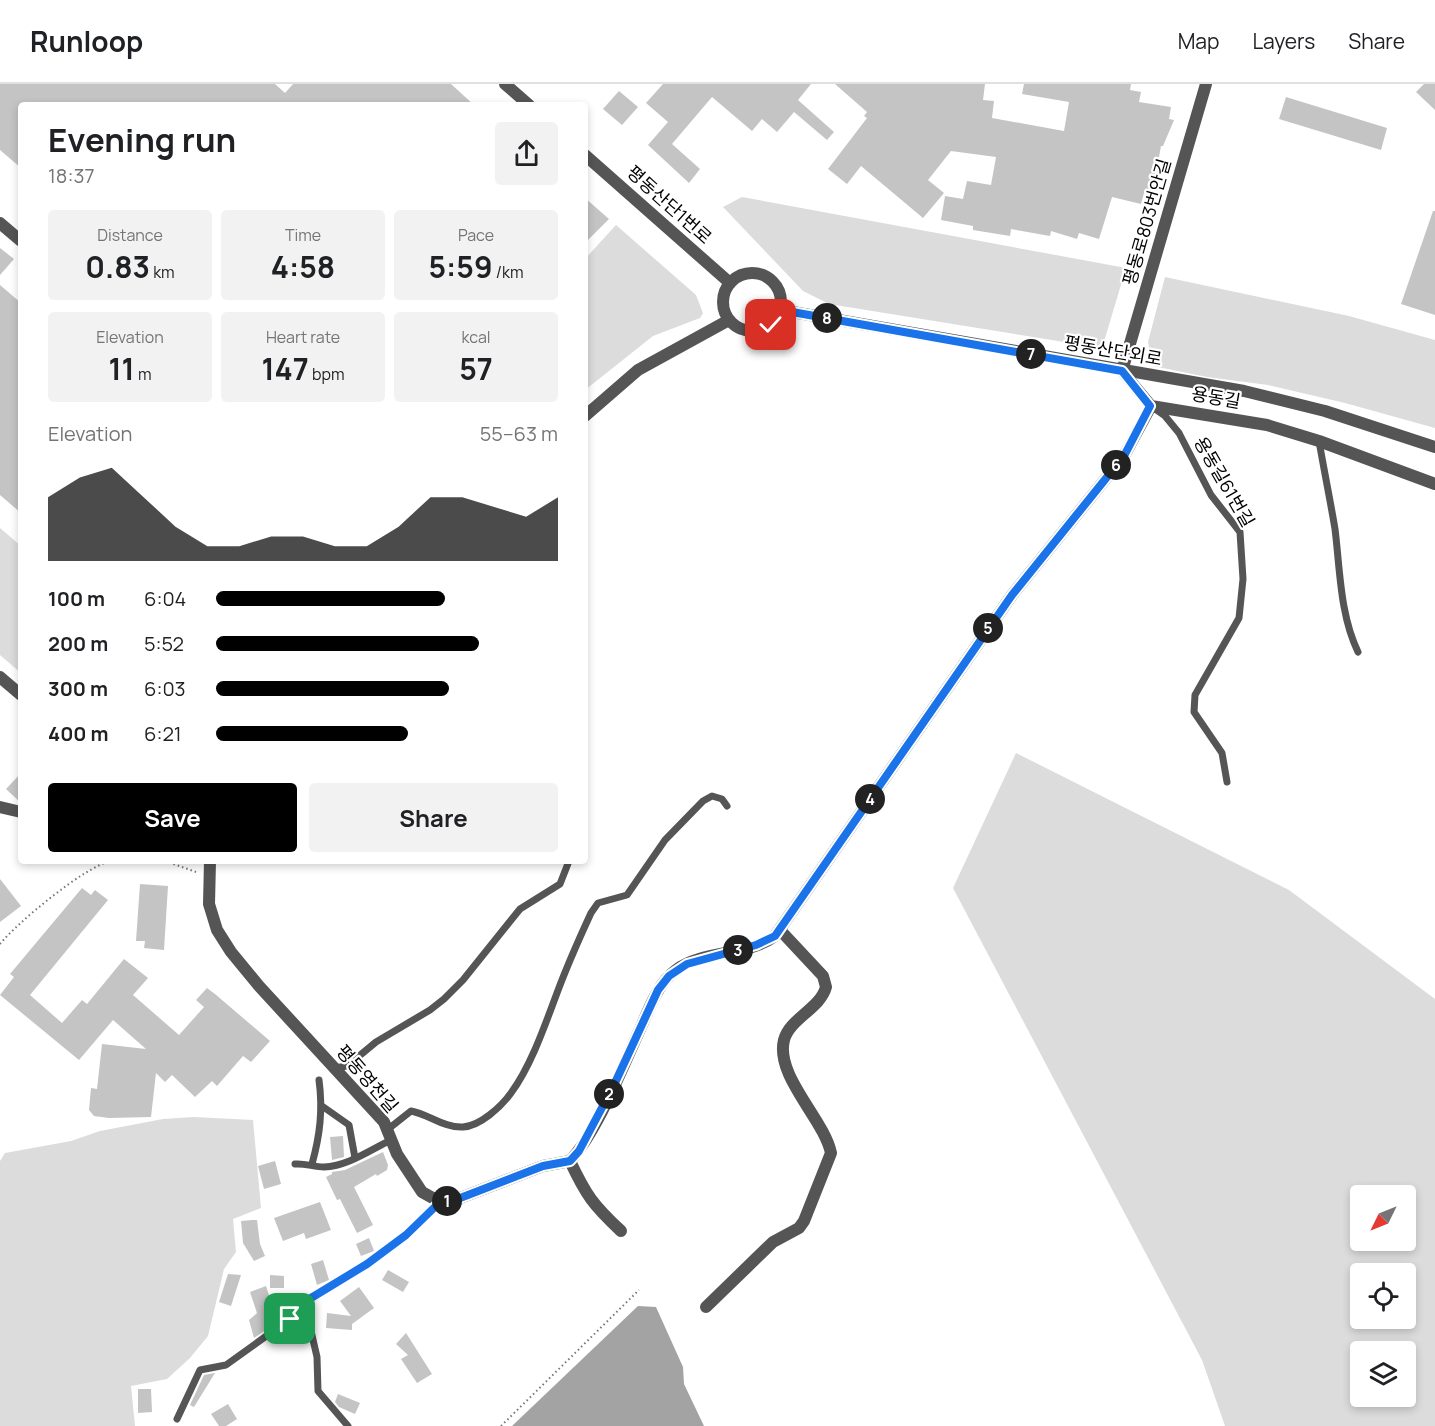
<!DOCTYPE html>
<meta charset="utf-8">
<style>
:root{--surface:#fff;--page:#f2f2f2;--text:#202124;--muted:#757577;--line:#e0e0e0;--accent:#000}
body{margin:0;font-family:Manrope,"Noto Sans KR",sans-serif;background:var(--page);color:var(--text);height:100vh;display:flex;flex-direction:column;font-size:22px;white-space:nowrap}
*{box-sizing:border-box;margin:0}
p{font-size:20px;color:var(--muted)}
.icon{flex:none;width:33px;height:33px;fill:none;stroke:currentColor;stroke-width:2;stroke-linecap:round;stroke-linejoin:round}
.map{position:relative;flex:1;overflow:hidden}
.panel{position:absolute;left:18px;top:18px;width:570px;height:762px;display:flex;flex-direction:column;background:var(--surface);border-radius:6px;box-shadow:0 3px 9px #0003}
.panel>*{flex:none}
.needle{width:39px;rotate:227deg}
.tools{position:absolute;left:1350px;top:1101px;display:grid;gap:12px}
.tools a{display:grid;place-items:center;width:66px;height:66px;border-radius:6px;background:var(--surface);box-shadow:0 3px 9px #0003;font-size:30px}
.pin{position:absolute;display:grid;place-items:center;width:51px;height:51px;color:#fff;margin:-26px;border-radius:12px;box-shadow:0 3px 9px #0006}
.km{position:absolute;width:30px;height:30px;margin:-15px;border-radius:50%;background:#222;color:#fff;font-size:16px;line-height:30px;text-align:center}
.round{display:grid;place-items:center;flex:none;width:63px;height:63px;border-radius:6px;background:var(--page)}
.head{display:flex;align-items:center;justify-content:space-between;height:102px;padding:0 30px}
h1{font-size:33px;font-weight:700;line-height:45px}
.figures{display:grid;grid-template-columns:repeat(3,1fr);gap:9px;height:102px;padding:6px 30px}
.figures div{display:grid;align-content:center;border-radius:6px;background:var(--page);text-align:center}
.figures b{font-size:30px;font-weight:700}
.figures small{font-size:16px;font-weight:400}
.figures p{font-size:16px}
.chart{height:168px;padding:12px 30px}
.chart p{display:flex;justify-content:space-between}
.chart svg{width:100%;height:108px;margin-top:6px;fill:var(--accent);opacity:.7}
.action{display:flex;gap:12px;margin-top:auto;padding:12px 30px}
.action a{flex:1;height:69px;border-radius:6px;background:var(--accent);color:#fff;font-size:24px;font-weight:700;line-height:69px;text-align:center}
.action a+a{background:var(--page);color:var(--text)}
ul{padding:0 30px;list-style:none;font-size:20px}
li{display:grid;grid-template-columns:96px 72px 1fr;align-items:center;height:45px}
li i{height:15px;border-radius:8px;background:var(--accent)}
header{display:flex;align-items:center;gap:36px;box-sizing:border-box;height:84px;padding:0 30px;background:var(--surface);border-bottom:2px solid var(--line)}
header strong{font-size:28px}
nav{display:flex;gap:33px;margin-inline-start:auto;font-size:21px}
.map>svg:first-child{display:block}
</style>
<header>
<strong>Runloop</strong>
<nav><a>Map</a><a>Layers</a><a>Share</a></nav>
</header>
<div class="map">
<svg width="1435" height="1342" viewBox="0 0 1435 1342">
<rect width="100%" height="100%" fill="#fff"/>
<g fill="#dcdcdc" fill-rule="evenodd">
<polygon points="742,113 1126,184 1103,261 1095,263 829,220 803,207 723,123"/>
<polygon points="616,141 696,211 703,229 700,234 653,252 585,306 585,175"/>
<polygon points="1165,193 1349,232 1435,256 1435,344 1345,319 1268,301 1207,293 1153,282 1148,258"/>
<polygon points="0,444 21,462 21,589 0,571"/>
<path d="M1016 669 1289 806 1435 915V1342H1225L1202 1276 953 804ZM1360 1112H1406V1156H1360ZM1360 1190H1406V1234H1360ZM1360 1268H1406V1312H1360Z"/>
<polygon points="194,1033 253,1036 261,1124 233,1135 236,1168 224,1185 208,1252 190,1274 167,1295 131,1302 135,1342 0,1342 0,1077 5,1069 71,1057 100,1047 163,1035"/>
</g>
<polygon fill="#a3a3a3" points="638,1222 656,1223 683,1283 684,1300 704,1342 512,1342"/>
<g fill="#c4c4c4">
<polygon points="0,0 275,0 285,9 293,0 451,0 474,21 21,21 21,84 0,66"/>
<polygon points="663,0 811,0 798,16 834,48 827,56 794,28 777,48 762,35 752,47 712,13 672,60 700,85 689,99 648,61 668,38 646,19"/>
<polygon points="835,0 985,0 983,16 994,17 992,34 1064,47 1069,18 1022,10 1024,0 1131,0 1130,6 1141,8 1139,18 1171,23 1169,35 1174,36 1163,62 1161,62 1155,95 1151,95 1148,110 1144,109 1141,120 1112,113 1099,155 1079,149 1077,155 1051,147 1050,152 1011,145 1010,152 973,146 973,142 941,136 945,112 963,115 967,97 991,101 996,73 951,67 928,96 944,109 923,134 861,82 847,100 828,85 867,34 864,32 867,28"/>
<polygon points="1424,0 1435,0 1435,26 1416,8"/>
<polygon points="619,7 638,23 622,41 603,25"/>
<polygon points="1286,13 1387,44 1381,66 1279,35"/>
<polygon points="585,114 609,135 585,159"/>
<polygon points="1433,127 1435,127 1435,231 1401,220"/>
<polygon points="0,164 14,175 0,191"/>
<polygon points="0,201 21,219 21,429 0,411"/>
<polygon points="21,689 21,719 6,705"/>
<polygon points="0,795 21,822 0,838"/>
<polygon points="140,800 168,802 164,866 144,864 145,857 136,857"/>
<polygon points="82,804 91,811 95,806 108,816 30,911 62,939 82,916 87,920 124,875 148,894 133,911 179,951 204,923 196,916 207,904 215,910 270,957 251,978 243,972 217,1002 212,997 195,1013 172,991 165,998 156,989 151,1033 109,1034 94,1032 89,1026 91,1004 97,1005 102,960 146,965 113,936 79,976 0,911 14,893 10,890"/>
<polygon points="343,1052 344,1073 332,1076 330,1053"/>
<polygon points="383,1068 388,1081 387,1086 377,1092 376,1090 354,1103 373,1141 357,1149 340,1115 337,1116 326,1093 332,1090 332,1088 345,1086"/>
<polygon points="275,1077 281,1100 264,1105 258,1082"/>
<polygon points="320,1118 331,1146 306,1155 304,1149 283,1157 274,1134"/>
<polygon points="252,1136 257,1136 260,1160 265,1172 254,1177 243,1159 241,1137"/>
<polygon points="369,1154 374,1167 361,1172 356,1160"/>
<polygon points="323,1176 329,1196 317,1201 311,1180"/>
<polygon points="388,1186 409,1198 403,1208 382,1196"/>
<polygon points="228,1190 241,1191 231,1222 219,1218"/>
<polygon points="270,1191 284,1192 284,1204 270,1204"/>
<polygon points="266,1202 275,1230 280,1236 254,1254 249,1236 257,1229 250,1208"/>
<polygon points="359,1203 374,1224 352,1240 352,1246 326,1244 327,1229 351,1232 340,1217"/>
<polygon points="406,1249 432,1290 417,1299 401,1275 408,1271 396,1260"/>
<polygon points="215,1289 194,1323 190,1321 204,1291"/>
<polygon points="138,1305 151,1305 152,1328 138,1329"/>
<polygon points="338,1310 360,1319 355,1330 339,1323 335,1318"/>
<polygon points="228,1320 237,1335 226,1342 219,1342 211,1330"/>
</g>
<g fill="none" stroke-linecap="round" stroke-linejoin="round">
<g stroke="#777" stroke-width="2" stroke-dasharray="1.5 3" stroke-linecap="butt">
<polyline points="165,777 196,788"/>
<path d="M0 860C17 839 85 782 111 777"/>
<polyline points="501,1342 639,1206"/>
</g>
<g stroke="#555" stroke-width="7">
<polyline points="1155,325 1165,332 1179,349 1211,411 1240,448 1243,495 1239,534 1195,611 1194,628 1222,669 1227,698"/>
<path d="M1319 357C1324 386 1330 415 1335 445 1340 485 1340 531 1358 568"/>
<polyline points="334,984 347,982 376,958 430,926 444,915 463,896 520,825 560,800 569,777"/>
<polyline points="322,1022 349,1041 355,1074"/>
<path d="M387 1046 411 1027C428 1030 444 1044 463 1043 480 1042 501 1023 511 1009 531 982 545 941 557 909 567 882 579 855 591 829L598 819 627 811 665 756 703 717 712 712 722 715 727 722"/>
<path d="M295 1080C305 1079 314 1083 324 1083 348 1082 370 1066 391 1056"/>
<path d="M312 1080C320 1051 323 1026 319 996"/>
<polyline points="177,1335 200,1286 226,1281 290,1235 309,1230"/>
<polyline points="348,1342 318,1307 317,1273 305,1221 311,1214 367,1180 406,1151 440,1118"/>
</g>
<g stroke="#555" stroke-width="12">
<polyline points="0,139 21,157"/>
<circle cx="752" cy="218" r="29"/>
<polyline points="1122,287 1151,322 1267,341 1319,357 1435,400"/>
<polyline points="585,332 638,286 729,236"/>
<polyline points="0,593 21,611"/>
<polyline points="0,723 21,728"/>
<polyline points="210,777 209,820 217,846 231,868 259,902 384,1038 397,1070 422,1108 440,1118 455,1116 543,1082 570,1077"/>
<path d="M570 1077C598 1046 623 982 641 943 650 923 658 899 676 886 703 866 748 872 775 852L1012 511 1124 372 1151 322"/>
<path d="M570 1077C586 1111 593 1121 621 1147"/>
<path d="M706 1223 773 1158 799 1144 804 1137 831 1069C824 1035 775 992 784 956 790 934 820 925 826 903L823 892 780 846"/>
</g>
<g stroke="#555" stroke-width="12">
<polyline points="505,0 529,21"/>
<polyline points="585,71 730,199"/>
<polyline points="781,226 1244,307 1325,327 1435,363"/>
<polyline points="1122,287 1206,0"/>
</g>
</g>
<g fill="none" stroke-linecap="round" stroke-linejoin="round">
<g stroke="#fff" stroke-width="12">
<polyline id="route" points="290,1235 309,1230 305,1221 311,1214 367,1180 406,1151 440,1118 455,1116 543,1082 570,1077 579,1067 614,1001 658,906 669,892 687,880 756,861 775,852 1012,511 1124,372 1150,322 1122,287 781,226 771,241"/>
</g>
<use href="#route" stroke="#1a73e8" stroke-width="8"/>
</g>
<g text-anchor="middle" stroke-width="4.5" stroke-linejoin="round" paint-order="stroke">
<g font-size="18" fill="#000" stroke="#fff">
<text transform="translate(669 121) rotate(42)" y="6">평동산단1번로</text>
<text transform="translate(1147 138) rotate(-74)" y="6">평동로803번안길</text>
<text transform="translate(1113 267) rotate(10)" y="6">평동산단외로</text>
<text transform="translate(1216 314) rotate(10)" y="6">용동길</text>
<text transform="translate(1224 398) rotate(60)" y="6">용동길61번길</text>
<text transform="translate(367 995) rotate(49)" y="6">평동영천길</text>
</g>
</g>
</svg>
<div class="tools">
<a><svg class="needle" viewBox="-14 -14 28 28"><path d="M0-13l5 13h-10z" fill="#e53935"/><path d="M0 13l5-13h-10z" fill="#757577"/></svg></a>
<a><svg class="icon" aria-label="locate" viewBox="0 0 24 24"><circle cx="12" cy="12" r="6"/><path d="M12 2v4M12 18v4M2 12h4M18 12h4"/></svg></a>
<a><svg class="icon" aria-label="layers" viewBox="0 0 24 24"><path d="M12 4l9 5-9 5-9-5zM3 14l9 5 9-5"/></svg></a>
</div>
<div class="pin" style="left:290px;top:1235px;background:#1e9e55"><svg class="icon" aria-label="arrive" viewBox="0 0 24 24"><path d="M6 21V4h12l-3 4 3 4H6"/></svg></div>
<div class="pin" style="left:771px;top:241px;background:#d93025"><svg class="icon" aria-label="check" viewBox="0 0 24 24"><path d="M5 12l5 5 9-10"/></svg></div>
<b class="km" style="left:447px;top:1117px">1</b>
<b class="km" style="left:609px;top:1010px">2</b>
<b class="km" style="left:738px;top:866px">3</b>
<b class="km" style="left:870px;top:715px">4</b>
<b class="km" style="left:988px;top:544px">5</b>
<b class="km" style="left:1116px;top:381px">6</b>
<b class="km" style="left:1031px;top:270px">7</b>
<b class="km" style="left:827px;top:234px">8</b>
<section class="panel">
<div class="head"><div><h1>Evening run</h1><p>18:37</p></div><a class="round"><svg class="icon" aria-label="share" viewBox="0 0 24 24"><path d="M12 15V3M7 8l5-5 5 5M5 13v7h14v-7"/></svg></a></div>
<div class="figures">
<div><p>Distance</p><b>0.83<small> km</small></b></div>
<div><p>Time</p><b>4:58</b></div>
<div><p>Pace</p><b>5:59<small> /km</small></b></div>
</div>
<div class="figures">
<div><p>Elevation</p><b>11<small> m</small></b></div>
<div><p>Heart rate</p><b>147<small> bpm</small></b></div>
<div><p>kcal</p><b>57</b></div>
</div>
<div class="chart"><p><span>Elevation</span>55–63 m</p>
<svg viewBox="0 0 160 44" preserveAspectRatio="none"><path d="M0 44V18L10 10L20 6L30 18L40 30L50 38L60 38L70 34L80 34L90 38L100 38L110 30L120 18L130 18L140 22L150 26L160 18V44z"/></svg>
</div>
<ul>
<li><b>100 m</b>6:04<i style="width:67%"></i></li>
<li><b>200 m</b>5:52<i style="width:77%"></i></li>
<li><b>300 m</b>6:03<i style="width:68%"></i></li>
<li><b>400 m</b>6:21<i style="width:56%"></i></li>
</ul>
<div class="action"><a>Save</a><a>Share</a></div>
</section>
</div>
